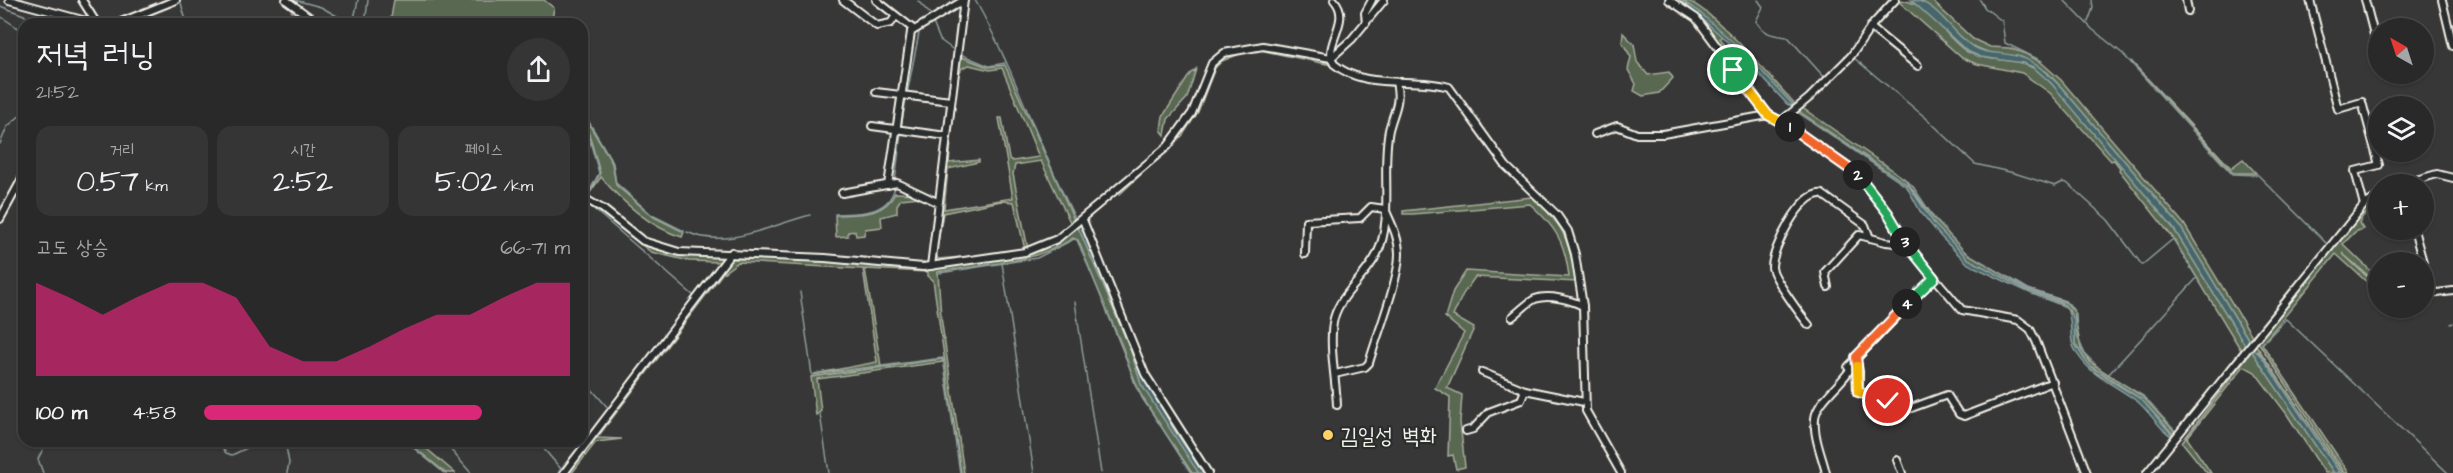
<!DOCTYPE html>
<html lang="ko">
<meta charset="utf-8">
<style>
:root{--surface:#2a2929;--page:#363535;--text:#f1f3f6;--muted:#a5a6a8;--line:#464546;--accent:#db2777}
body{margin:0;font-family:"Architects Daughter","Poor Story",sans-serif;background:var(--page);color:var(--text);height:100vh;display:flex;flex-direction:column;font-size:22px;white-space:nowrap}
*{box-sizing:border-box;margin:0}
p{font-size:20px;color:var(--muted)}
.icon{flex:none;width:33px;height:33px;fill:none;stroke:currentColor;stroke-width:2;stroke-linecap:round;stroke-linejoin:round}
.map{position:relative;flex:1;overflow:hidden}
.sheet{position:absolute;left:18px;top:18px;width:570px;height:429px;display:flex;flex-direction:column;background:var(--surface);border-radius:18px;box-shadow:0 2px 4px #0004,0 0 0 2px var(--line)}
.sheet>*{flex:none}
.needle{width:39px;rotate:321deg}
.controls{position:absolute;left:2368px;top:18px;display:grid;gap:12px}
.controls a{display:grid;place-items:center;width:66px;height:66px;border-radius:50%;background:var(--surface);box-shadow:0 2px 4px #0004,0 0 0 2px var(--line);font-size:30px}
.pin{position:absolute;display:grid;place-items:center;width:51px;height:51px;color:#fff;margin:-26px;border:3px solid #fff;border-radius:50%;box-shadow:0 2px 6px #0007}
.km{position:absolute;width:30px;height:30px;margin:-15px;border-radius:50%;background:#222;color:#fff;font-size:16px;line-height:30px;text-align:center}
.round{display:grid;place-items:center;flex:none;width:63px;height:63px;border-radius:32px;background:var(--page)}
.headline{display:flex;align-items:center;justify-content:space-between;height:102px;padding:0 18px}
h1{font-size:33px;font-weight:600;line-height:45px}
.metrics{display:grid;grid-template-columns:repeat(3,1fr);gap:9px;height:102px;padding:6px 18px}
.metrics div{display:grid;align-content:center;border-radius:15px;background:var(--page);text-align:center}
.metrics b{font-size:30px;font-weight:600}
.metrics small{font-size:16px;font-weight:400}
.metrics p{font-size:16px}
.chart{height:168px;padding:12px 18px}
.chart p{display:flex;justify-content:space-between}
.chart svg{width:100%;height:108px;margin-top:6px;fill:var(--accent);opacity:.7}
ul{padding:0 18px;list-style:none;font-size:20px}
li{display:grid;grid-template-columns:96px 72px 1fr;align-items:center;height:45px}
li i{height:15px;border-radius:8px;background:var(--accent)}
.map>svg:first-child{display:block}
</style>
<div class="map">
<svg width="2453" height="473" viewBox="0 0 2453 473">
<rect width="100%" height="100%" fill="#383737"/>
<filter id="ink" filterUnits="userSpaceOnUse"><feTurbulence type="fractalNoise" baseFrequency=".0167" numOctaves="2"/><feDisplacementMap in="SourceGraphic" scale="12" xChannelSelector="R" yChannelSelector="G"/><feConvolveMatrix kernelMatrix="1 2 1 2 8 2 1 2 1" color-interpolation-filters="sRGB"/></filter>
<g filter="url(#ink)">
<g fill="#596851" stroke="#a6ac9c" stroke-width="1.5" fill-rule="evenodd">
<polygon points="394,0 544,0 554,8 551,24 390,24"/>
<polygon points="1672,0 1685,3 1722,36 1720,38 1765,103 1763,106 1713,38"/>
<path d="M1683 0C1706 0 1777 85 1796 105L1794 107 1790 103 1743 51Z"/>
<path d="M1897 0C1930 0 1941 35 1966 51 1984 62 2006 57 2025 64 2040 70 2051 83 2061 94L2174 229 2247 348 2177 432 2241 350 2173 238 2119 170 2120 168 2114 160 2111 161 2050 93 2022 73 1977 64 1962 58Z"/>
<polygon points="1921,0 1931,0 1973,39 1990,47 2009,48 2026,54 2042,63 2061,80 2184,224 2252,336 2356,210 2356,213 2251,344 2180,226 2062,88 2047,72 2021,57 1990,53 1970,45"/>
<polygon points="1623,33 1634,44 1637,62 1648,75 1669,72 1673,78 1659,93 1643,96 1634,91 1636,84 1628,70 1631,57 1622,42"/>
<polygon points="1258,48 1319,60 1336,66 1260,50 1247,51 1222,61 1215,68 1198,112 1183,135 1119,195 1118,193 1181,135 1191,119 1212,68 1223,55"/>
<path d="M959 56 988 67 1005 65 1076 224H1071L1041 161 1015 165 1013 174 1028 249 1025 250 1014 202 1001 201 943 213 936 254 938 259 998 254 935 263 933 259ZM969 65 990 70 1002 68 1039 157 1013 161 1009 159 1002 118H999L1013 198 944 209 948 169 979 162V160L949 163 957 78 962 68Z"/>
<polygon points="2131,61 2231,168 2243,159 2256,173 2233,173"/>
<polygon points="1196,69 1187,98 1168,119 1165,135 1161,130 1163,116 1190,74"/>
<polygon points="1801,107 1905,179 1934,219 1965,252 2028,289 2065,301 2074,312 2081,349 2091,363 2143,397 2175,432 2173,434 2141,399 2089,365 2075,344 2074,323 2069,310 2060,302 2027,290 1968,259 1935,225 1909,186 1797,110"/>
<path d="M582 112 612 163 616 185 654 217 684 232 682 237C651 228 621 201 601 177L589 194 600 173 589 134 582 123Z"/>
<path d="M895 193 919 194V197L901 199 897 205V213L881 217 882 227 865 229 864 235 856 236 855 231 848 232V236L836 237 835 215C857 214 884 217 895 193Z"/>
<path d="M1532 197C1568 230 1566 236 1577 282L1475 277 1463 294 1453 316 1474 328 1447 388 1462 395 1460 422 1465 467 1456 469 1453 455 1448 456 1450 397 1435 388 1464 333 1445 317 1453 291 1466 271 1569 277C1565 242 1556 227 1530 204L1413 214H1403V211Z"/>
<polygon points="582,199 651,248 687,255 727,256 721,262 689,261 651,252 589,204 582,202"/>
<polygon points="2379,199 2379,204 2363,216 2359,223 2363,229 2355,232 2343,244 2379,279 2379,285 2342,253 2379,288 2379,293 2336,254 2262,344 2349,473 2345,473 2258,342 2365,210"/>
<path d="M1078 227 1130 348 1141 384 1199 473H1192L1142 398 1078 240 1073 238C1034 264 983 264 938 272L941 317 964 473H961L933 280 928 276V272L865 269 881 366 814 374 877 362 863 269 738 262 722 274 597 438 622 439 596 442 572 473H566L718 274 733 259 799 258 923 269 1033 253 1056 244Z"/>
<polygon points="2256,345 2343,473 2340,473 2258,351 2253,353 2334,473 2325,473 2286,413 2255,372 2244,366 2187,438 2211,473 2207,473 2182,442"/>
<path d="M942 359 943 362C900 367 859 374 817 379L821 411 816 415 811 377Z"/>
<polygon points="406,441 424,441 427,449 455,473 446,473"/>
</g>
<g fill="#47666a" stroke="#8c9e9c" stroke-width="1.5">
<polygon points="1681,0 1697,10 1743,51 1795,107 1787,104 1737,50"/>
<path d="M1911 0C1937 0 1951 33 1972 46 1984 54 1998 52 2012 55 2033 58 2048 74 2062 88L2180 226 2251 344 2247 348 2174 229 2051 83 2033 67 2023 63 1981 57 1967 51Z"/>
<path d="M1796 111 1909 186 1935 225 1968 259 2027 290 2065 305 2074 319 2075 344 2085 360 2097 373 2141 399 2175 438C2160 431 2151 413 2138 402 2115 384 2088 376 2074 348 2068 335 2074 321 2066 307L2030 293 1968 264 1941 237 1920 211 1907 187Z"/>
<polygon points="1081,225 1140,370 1174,430 1203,473 1199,473 1192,463 1141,384 1130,348 1078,227"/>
<polygon points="2253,349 2262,357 2340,473 2334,473 2253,353"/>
</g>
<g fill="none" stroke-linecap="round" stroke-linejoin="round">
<g stroke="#8c9e9c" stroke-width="1.5">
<polyline points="295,0 321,7 351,24"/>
<path d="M975 0C1015 70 1039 148 1076 220"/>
<path d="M1758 0 1763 7 1756 21C1765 35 1772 35 1788 37L1825 78"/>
<polyline points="1980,0 1985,8 2002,21 2005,43 2042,61"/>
<polyline points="2064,0 2092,29 2123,54 2232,174 2258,175 2327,244"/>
<polyline points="918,1 931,15"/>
<polyline points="181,3 187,24"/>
<polyline points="0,6 24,15 33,24"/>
<polyline points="291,11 302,24"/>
<polyline points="0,16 24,32"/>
<polyline points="2088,22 2093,8 2092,0"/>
<polyline points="933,23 940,40 955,51"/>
<polyline points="353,24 358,0"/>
<polyline points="365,24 368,0"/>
<polyline points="960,54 989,66 1005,63"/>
<polyline points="1843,69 1854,58 1926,118 1975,164 2014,173 2055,186 2063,182 2067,183 2108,220 2142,265 2173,239 2197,278 2108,375"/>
<polyline points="907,94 919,33"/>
<polyline points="582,110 613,163 616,183 652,215 684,231"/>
<polyline points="582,124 588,134 599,173 588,194 591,197"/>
<polyline points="901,127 906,99"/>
<polyline points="0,144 7,127 24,112"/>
<polyline points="1882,162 1912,185 1934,218 1965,252 2028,289 2069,304 2076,314 2077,336 2085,354 2103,372 2143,396 2176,432 2174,435"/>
<polyline points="895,182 901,133"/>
<polyline points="582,203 589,205 694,296"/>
<path d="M835 214C860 213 888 215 895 187"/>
<path d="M687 232C726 250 771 225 810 215"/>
<polyline points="1002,263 1034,473"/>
<polyline points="940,273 1037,258 1074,239 1077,240 1123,348 1136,387 1191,473"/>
<polyline points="800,292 812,375 943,358 960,473"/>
<polyline points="1075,302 1101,473"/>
<polyline points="2451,324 2453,323"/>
<polyline points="2262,344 2286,319 2448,473"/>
<polyline points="582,378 609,409"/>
<polyline points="820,414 829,473"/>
<polyline points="217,441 226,453 232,455 262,441"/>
<polyline points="285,441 289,463 287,473"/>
<polyline points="405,441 444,473"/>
<polyline points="443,441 471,473"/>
<polyline points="537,441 561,469 558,473"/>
<polyline points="561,469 602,418"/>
<polyline points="43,473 38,459 47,441"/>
</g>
<g stroke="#f4f1e8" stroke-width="10">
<g id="minor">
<polyline points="9,0 97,24"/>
<polyline points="82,0 97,24"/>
<polyline points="286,0 319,24"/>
<polyline points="843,0 877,26 891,23 895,17"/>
<polyline points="876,0 912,28 911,32"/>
<path d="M1334 0C1353 21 1322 43 1334 64 1366 91 1412 76 1449 87L1506 166 1557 215 1568 231 1575 254 1583 306 1586 411 1621 473"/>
<polyline points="1669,0 1696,18 1768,115 1781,121 1857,174 1888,213 1906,244 1962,310 2018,320 2030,329 2036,341 2087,473"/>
<polyline points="2186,0 2188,11"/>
<polyline points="2310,0 2338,109 2362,102 2379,165 2355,171 2364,205"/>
<polyline points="2365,0 2378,50"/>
<polyline points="2442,0 2453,46"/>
<polyline points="1366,23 1365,13 1372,0"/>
<polyline points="116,24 176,0"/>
<polyline points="1870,27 1918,66"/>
<polyline points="876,92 951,101"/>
<polyline points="1781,121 1809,98 1851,56 1873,24 1895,0"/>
<polyline points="872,126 947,136"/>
<polyline points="1595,134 1617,126 1637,134 1663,134 1768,115"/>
<polyline points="2402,184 2437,174 2453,178"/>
<polyline points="888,185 911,32 964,0"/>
<polyline points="842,193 897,183 937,202"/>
<polyline points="582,197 603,209 643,241 679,252 825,258 923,267 1025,252 1057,239 1168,146 1192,113 1212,63 1224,53 1263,46 1331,58 1352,39 1384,0"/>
<polyline points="0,219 24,175"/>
<polyline points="1083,220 1145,374 1208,473"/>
<polyline points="2414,230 2423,262"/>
<path d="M1305 254 1306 221 1360 218 1371 207 1385 209C1391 223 1399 237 1399 254 1399 280 1377 335 1369 363L1365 367 1335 374"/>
<polyline points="931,266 964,0"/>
<polyline points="2424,268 2430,290 2437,293 2453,291"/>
<polyline points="1828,287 1825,272 1859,235 1886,242 1906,244"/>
<path d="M1512 317C1519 312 1528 302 1535 299 1549 294 1571 300 1583 306"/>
<path d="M1809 325C1802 317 1772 276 1772 267 1772 249 1801 191 1822 194L1865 225 1870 238"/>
<polyline points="1856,357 1859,372 1858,392 1888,401 1903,411 1947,395 1959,414 1964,416 2053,382"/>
<polyline points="1848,367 1934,278"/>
<polyline points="1482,372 1525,390 1584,402"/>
<path d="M1337 405C1336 380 1328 342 1334 318 1341 293 1366 277 1377 254 1394 219 1381 168 1389 130 1394 110 1401 103 1396 82"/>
<polyline points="1466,431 1473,429 1489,412 1521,400 1525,390"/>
<polyline points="1897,460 1902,473"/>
<polyline points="564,473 732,252"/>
<path d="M1826 473C1822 456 1813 436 1815 418 1817 399 1848 380 1855 361"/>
<polyline points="2147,473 2364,205 2379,196"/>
</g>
</g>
<use href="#minor" stroke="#2a2d2e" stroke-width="6"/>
</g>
</g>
<g fill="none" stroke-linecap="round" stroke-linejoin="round" filter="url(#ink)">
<g stroke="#fff" stroke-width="12">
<polyline id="split-1" points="1733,70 1768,115 1790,127"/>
</g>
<g stroke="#fff" stroke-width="12">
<polyline id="split-2" points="1790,127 1858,175"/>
</g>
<g stroke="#fff" stroke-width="12">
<polyline id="split-3" points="1858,175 1888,213 1905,242"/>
</g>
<g stroke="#fff" stroke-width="12">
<polyline id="split-4" points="1905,242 1934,278 1907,304"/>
</g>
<g stroke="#fff" stroke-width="12">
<polyline id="split-5" points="1857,366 1856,357 1907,304"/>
</g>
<g stroke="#fff" stroke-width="12">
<polyline id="split-6" points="1857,366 1858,392 1888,401"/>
</g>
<use href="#split-1" stroke="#f5b400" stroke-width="8"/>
<use href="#split-2" stroke="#f0652b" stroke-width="8"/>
<use href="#split-3" stroke="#22a559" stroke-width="8"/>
<use href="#split-4" stroke="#22a559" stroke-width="8"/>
<use href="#split-5" stroke="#f0652b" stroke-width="8"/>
<use href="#split-6" stroke="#f5b400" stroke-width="8"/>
</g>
<circle fill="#ffd166" stroke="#2a2d2e" stroke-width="2" cx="1328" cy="435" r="6"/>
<g text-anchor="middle" stroke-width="4.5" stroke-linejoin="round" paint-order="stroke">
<g font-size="22" fill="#f4f1e8" stroke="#2a2d2e" text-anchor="start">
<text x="1340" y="443">김일성 벽화</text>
</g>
</g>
</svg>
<div class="controls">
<a><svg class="needle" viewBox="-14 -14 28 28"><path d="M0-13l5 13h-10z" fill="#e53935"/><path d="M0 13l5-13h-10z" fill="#a5a6a8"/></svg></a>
<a><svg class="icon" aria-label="layers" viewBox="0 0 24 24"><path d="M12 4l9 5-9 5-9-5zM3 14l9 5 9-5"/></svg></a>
<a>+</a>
<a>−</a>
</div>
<div class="pin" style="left:1733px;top:70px;background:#1e9e55"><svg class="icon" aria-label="arrive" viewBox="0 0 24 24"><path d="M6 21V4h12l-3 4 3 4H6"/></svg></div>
<div class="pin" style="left:1888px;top:401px;background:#d93025"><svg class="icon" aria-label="check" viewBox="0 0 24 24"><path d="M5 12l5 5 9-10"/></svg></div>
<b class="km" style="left:1790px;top:127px">1</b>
<b class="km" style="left:1858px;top:175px">2</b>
<b class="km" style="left:1905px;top:242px">3</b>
<b class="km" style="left:1907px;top:304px">4</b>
<section class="sheet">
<div class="headline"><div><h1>저녁 러닝</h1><p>21:52</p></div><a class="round"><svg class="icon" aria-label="share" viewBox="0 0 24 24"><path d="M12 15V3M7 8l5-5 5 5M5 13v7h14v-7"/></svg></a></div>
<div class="metrics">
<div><p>거리</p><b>0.57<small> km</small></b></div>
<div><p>시간</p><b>2:52</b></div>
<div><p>페이스</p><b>5:02<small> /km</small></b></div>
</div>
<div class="chart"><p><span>고도 상승</span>66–71 m</p>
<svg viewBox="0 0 160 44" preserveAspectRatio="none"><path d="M0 44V6L10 12L20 19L30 12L40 6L50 6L60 12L70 32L80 38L90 38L100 32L110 25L120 19L130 19L140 12L150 6L160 6V44z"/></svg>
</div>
<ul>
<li><b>100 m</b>4:58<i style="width:76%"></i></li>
</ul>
</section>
</div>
